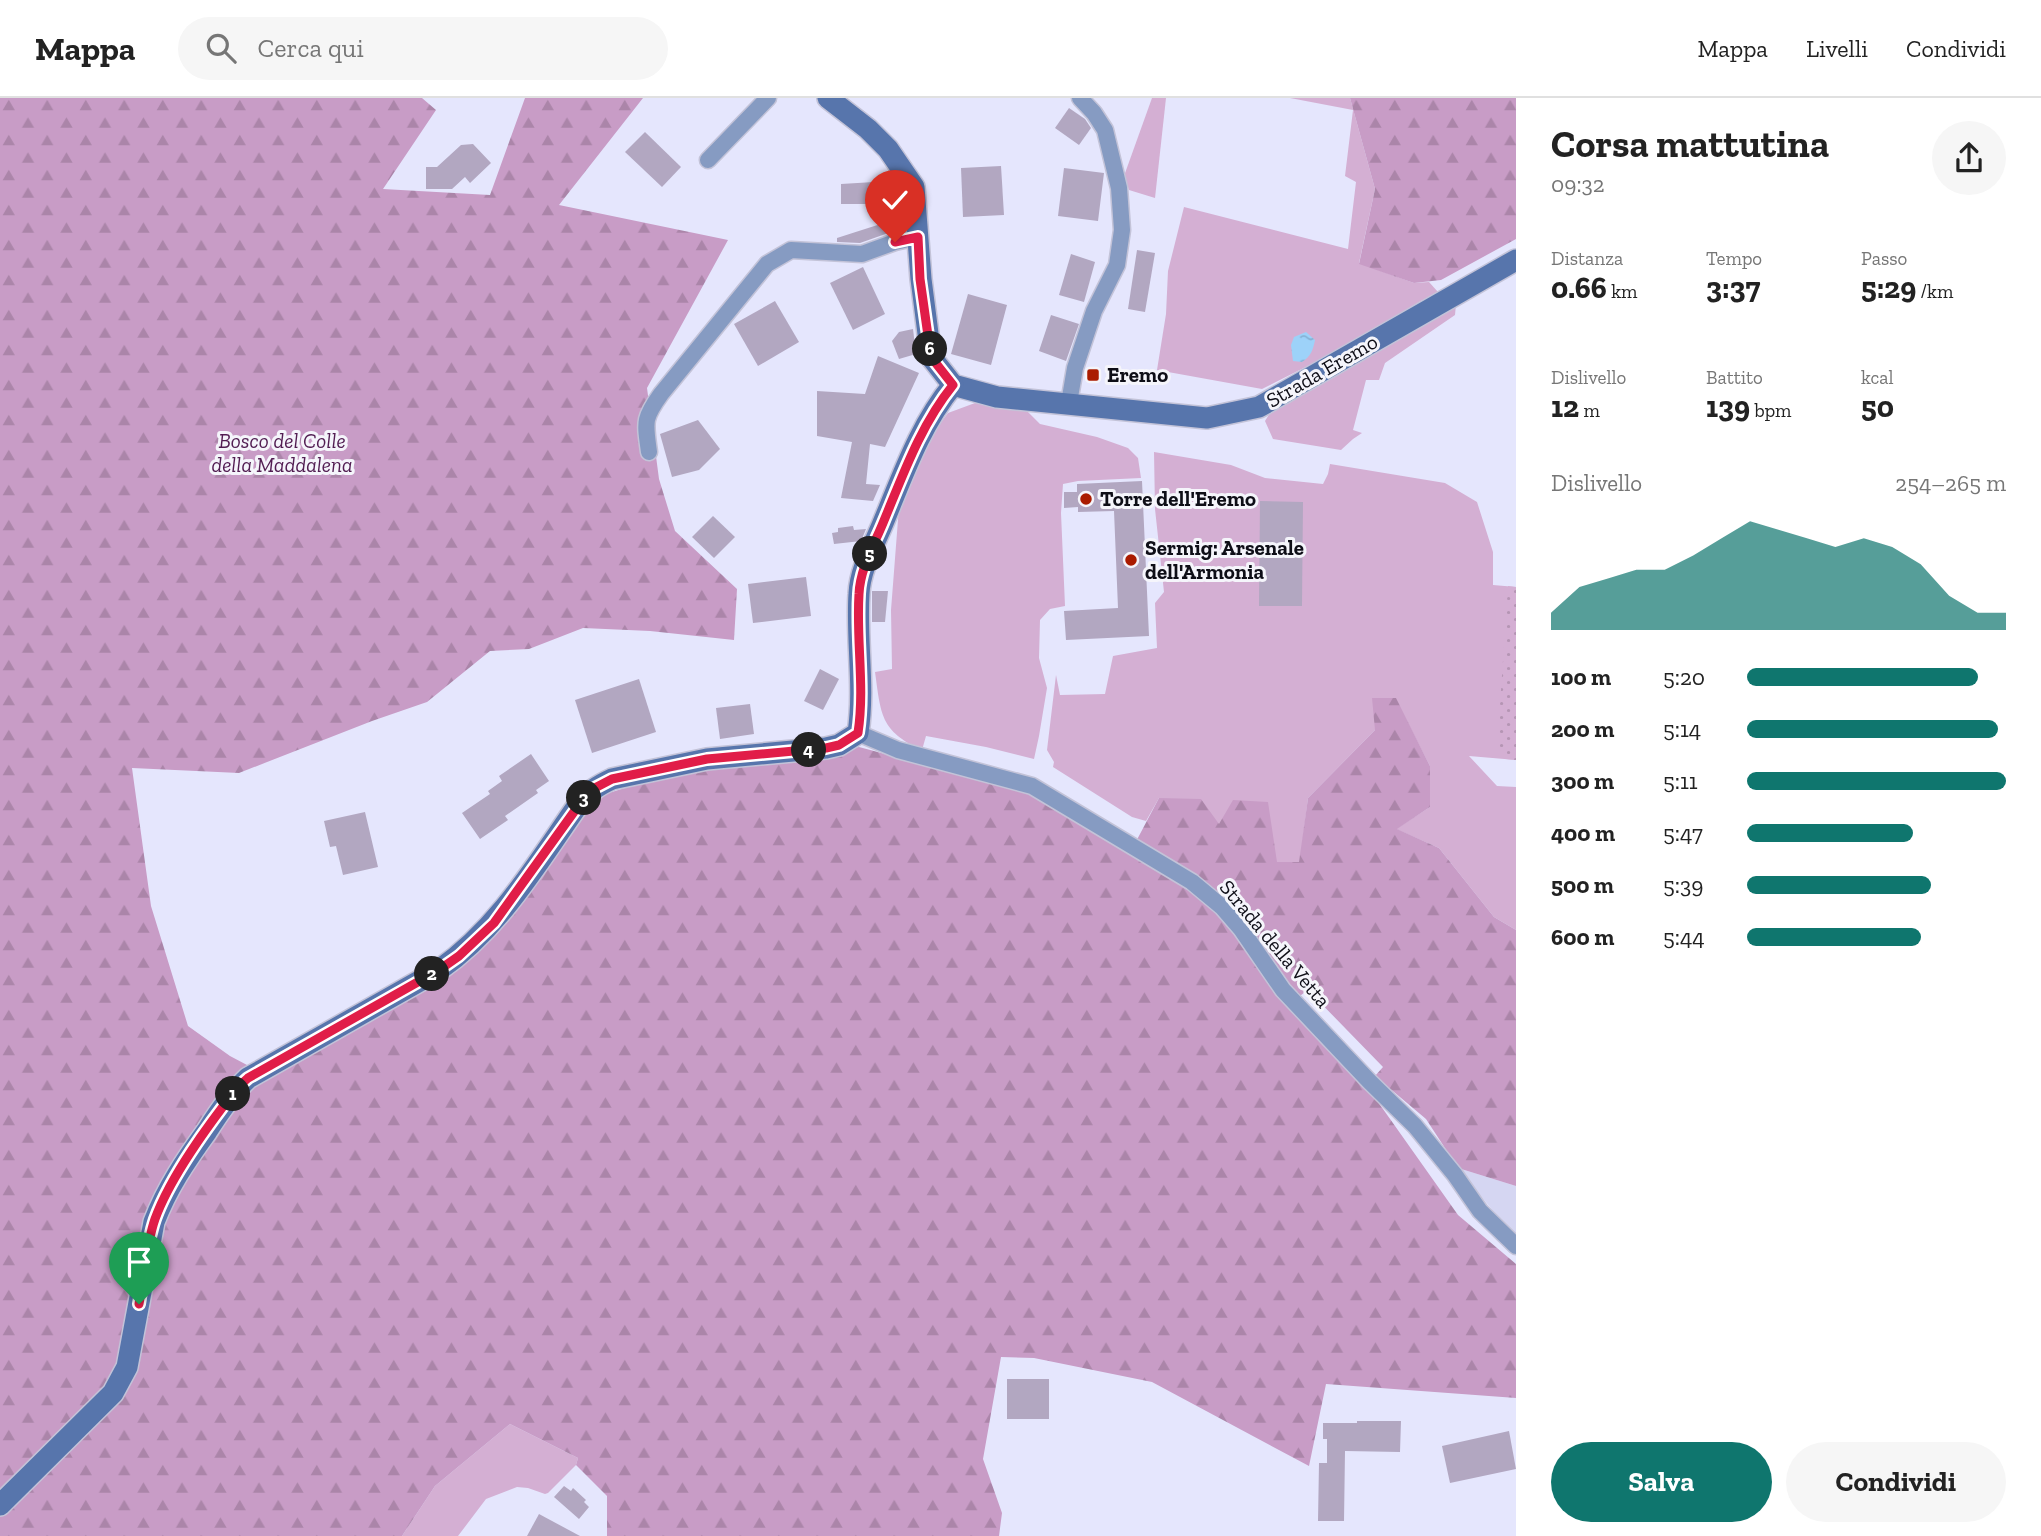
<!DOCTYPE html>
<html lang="it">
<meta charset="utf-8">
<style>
:root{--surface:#fff;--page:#f6f6f6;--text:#222;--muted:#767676;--line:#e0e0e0;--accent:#0f766e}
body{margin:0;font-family:"Zilla Slab",serif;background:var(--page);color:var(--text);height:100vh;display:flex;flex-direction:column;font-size:26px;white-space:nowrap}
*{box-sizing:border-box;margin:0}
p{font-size:23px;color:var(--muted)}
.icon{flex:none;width:38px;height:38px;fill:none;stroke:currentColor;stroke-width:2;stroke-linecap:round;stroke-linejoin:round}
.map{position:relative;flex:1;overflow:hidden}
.details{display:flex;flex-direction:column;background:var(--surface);width:525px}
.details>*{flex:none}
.pin{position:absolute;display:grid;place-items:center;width:60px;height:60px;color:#fff;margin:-72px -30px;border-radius:50% 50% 50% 0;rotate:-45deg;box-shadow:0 0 7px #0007}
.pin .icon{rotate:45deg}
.km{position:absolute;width:35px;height:35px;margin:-18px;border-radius:50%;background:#222;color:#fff;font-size:19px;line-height:35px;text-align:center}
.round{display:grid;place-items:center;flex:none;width:74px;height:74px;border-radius:37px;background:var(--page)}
.headline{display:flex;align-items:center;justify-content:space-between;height:119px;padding:0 35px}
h1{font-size:38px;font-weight:800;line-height:52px}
.metrics{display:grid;grid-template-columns:repeat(3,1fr);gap:10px;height:119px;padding:7px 35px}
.metrics div{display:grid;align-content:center}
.metrics b{font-size:30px;font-weight:800}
.metrics small{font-size:19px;font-weight:400}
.metrics p{font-size:19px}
.chart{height:196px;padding:14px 35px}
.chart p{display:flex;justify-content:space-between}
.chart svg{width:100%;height:126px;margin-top:7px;fill:var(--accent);opacity:.7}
.action{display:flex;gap:14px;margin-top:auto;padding:14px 35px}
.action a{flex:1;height:80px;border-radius:42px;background:var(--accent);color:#fff;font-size:28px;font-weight:800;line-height:80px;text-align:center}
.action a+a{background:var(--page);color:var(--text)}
ul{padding:0 35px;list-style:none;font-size:23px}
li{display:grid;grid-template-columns:112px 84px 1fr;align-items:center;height:52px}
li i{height:18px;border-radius:9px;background:var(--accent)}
header{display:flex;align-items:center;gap:42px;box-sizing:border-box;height:98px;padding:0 35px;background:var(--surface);border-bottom:2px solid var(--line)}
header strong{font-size:33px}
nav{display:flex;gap:38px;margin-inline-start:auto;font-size:24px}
.search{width:490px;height:63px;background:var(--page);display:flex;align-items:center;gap:18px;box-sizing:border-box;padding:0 24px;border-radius:38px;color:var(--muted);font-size:26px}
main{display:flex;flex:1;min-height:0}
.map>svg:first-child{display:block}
</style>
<header>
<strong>Mappa</strong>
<div class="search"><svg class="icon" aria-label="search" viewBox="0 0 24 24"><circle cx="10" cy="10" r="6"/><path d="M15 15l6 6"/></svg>Cerca qui</div>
<nav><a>Mappa</a><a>Livelli</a><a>Condividi</a></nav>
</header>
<main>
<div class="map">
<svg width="1516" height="1438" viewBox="0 0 1516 1438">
<defs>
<pattern id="forest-firs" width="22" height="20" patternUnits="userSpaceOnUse" patternTransform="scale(1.75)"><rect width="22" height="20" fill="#c89cc6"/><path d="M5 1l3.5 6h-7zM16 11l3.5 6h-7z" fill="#ab85a9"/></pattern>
<pattern id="park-dots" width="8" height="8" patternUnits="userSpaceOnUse" patternTransform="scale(1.75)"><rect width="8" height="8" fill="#d4afd3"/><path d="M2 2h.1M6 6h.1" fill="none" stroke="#b595b4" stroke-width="1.8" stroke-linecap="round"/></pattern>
<pattern id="water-ripples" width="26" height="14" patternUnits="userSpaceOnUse" patternTransform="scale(1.75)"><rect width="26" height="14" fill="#9dd2f9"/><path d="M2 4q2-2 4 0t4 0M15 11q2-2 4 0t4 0" fill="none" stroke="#86b3d5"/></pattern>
</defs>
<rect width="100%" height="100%" fill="#e5e6fd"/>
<polygon fill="#d5d6f2" points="1458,1070 1516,1088 1516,1136 1499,1120"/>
<g fill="#d4afd3">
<polygon points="1152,0 1166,0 1155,100 1129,92 1124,78"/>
<polygon points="1290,0 1350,0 1375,91 1359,165 1414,185 1429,184 1438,194 1419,204 1347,248 1262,291 1157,272 1166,216 1168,173 1184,109 1348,151 1356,84 1345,78 1353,12"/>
<polygon points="1456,206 1455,217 1385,265 1379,282 1366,282 1353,332 1362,335 1353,341 1341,352 1273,341 1265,323 1275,307"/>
<path d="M975 305 1027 313 1040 326 1097 339 1128 350 1138 360 1141 380 1078 383 1063 386 1061 415 1065 508 1050 511 1040 522 1039 560 1047 590 1039 638 1034 661 986 649 926 638 922 652C880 633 881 616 875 574L892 571 891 512 899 409 923 348 948 315Z"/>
<polygon points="1154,354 1231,367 1265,380 1323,386 1328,376 1330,366 1445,385 1477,404 1493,454 1493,487 1516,489 1516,662 1469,658 1497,688 1516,689 1516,832 1494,819 1439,750 1396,731 1430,709 1430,668 1395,600 1375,632 1308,700 1300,764 1277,765 1219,727 1159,700 1146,723 1132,719 1053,669 1054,664 1047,652 1056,577 1060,597 1105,596 1113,558 1157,550 1155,505 1164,494 1155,411"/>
<polygon points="510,1326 578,1360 576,1367 548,1395 545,1396 528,1390 517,1389 486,1401 458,1438 402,1438 435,1388"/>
</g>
<g fill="url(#forest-firs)">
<polygon points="0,0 422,0 436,12 383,91 490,97 525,0 643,0 559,107 728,142 647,290 659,381 675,433 737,491 734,542 650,533 583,530 529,551 490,553 427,604 372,623 239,675 132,670 151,808 188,928 230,958 262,975 490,841 593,700 650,682 730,667 859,649 1031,695 1131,753 1159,700 1201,701 1219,726 1233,702 1268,704 1277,764 1299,764 1308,700 1375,632 1372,600 1396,600 1430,668 1430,709 1397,731 1439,750 1494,819 1516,832 1516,1088 1458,1070 1426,1021 1375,978 1383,969 1308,892 1286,908 1366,987 1458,1117 1516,1166 1516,1300 1326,1286 1309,1368 1152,1284 1034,1260 1001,1259 983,1361 1002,1415 999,1438 607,1438 607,1398 576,1367 578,1360 510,1326 435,1388 402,1438 0,1438"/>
<polygon points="1350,0 1516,0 1516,141 1441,182 1414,185 1359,166 1375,91"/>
</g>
<polygon fill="url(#park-dots)" points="1508,488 1516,489 1516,662 1506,661 1497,652"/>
<path fill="url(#water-ripples)" d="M1306 234 1315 242C1313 252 1311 258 1302 264L1293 263 1291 247 1294 239Z"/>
<g fill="#b2a7c1">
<polygon points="1069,10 1085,21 1091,30 1079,47 1055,30"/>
<polygon points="645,34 681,69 662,89 625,54"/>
<polygon points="473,46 491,65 470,85 465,79 452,91 426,91 426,69 437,69 461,47"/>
<polygon points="1001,68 1004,117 963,119 961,70"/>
<polygon points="1064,70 1104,75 1098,123 1058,118"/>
<polygon points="874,84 874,106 841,106 841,86"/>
<polygon points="890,123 894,133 860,145 837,144 837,140"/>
<polygon points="1137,152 1155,155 1145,214 1128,211"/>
<polygon points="1071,156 1095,164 1084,204 1059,197"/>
<polygon points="863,169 885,216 853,232 830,185"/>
<polygon points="968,196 1007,207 991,267 951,256"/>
<polygon points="775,203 799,244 758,268 734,226"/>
<polygon points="1051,217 1079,226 1066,263 1039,253"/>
<polygon points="913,231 916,256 899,261 892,243 899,234"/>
<polygon points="878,258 919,275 885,349 870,346 866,386 880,387 873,403 841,400 852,344 817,338 817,293 865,296"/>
<polygon points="698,322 720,351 699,372 672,379 660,336"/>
<polygon points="1142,383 1149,538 1066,542 1064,513 1118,510 1114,413 1078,414 1078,409 1064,410 1064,394 1077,394 1077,386"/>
<polygon points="1260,403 1303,404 1302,508 1259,508"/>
<polygon points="713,418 735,439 714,460 692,439"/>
<polygon points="853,428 854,432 866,431 861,443 834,446 832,435 838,434 838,430"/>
<polygon points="806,479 811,518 753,525 748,486"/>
<polygon points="872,493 888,493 885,524 872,524"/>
<polygon points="820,571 839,581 823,612 804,603"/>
<polygon points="639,581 656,634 592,655 575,602"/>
<polygon points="750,606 754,636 720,641 716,610"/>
<polygon points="531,656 549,683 536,692 538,695 505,718 508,722 480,741 462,715 490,696 488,693 502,683 499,678"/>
<polygon points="365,714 378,769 343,777 336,748 330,749 324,723"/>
<rect x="1007" y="1281" width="42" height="40"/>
<polygon points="1357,1323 1401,1323 1400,1354 1345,1353 1344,1423 1318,1423 1319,1365 1327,1365 1327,1341 1323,1341 1323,1325 1357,1325"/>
<polygon points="1509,1333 1516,1371 1450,1385 1442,1348"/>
<polygon points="564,1388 571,1393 573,1390 586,1402 584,1404 589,1409 579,1421 554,1399"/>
<polygon points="539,1416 580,1438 527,1438"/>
</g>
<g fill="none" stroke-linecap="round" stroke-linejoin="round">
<g stroke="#c3c3d8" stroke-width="19">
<g id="street">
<polyline points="708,62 768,0"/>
<polyline points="1069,305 1075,270 1094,213 1117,167 1122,132 1119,90 1105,32 1094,15 1080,0"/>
<path d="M649 354C645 324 643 321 661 296L767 166 791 152 862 156 895 144 918 139"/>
<polyline points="858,635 898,652 1032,688 1192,784 1222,809 1241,831 1283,892 1369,983 1415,1028 1455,1077 1480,1113 1516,1148"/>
</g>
</g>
<g stroke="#c3c3d8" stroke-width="24">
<g id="secondary">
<polyline points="828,0 868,31 888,51 914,89 921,181 931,259 953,287 997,299 1207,320 1259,309 1516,162"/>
<path d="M0 1407 113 1295 127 1269 154 1124C167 1090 186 1062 207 1033 219 1014 231 996 248 980L439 872C500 829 536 767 578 707 588 694 597 688 612 681L707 661 826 650 839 647 858 635C865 589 856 542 859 496 860 471 874 447 883 425 903 377 920 327 953 287"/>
</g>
</g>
<use href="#street" stroke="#869bc2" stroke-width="16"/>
<use href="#secondary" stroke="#5775ac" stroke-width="21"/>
</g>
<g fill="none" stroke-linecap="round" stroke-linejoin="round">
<g stroke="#fff" stroke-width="14">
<path id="route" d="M139 1206C144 1178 146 1147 155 1121 171 1077 209 1026 238 989L248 980 439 872 459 858 494 825 589 693 612 681 707 661 826 650 839 647 858 635C865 589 856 542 859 496 860 471 874 447 883 425 903 377 920 328 953 287L931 259 920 181 918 139 895 144"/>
</g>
<use href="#route" stroke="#e11d48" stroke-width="9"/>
</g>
<g fill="#aa1b00" stroke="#f5f5fb" stroke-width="2.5">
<rect x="1086" y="270" width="14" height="14" rx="3.5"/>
<circle cx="1086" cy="401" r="7"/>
<circle cx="1131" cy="462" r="7"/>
</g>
<g text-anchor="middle" stroke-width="6" stroke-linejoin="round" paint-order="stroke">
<g font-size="21" fill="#0e0e17" stroke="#f5f5fb">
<text transform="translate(1322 273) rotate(-30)" y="7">Strada Eremo</text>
<text transform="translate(1275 846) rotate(50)" y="7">Strada della Vetta</text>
</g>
<g font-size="21" font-weight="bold" fill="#0e0e17" stroke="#f5f5fb" text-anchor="start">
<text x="1107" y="284">Eremo</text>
<text x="1100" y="408">Torre dell'Eremo</text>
<text x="1145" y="457">Sermig: Arsenale<tspan x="1145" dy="24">dell'Armonia</tspan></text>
</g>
<g font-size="21" font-style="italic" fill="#521d52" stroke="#f5f5fb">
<text x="282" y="350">Bosco del Colle<tspan x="282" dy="24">della Maddalena</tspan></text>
</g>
</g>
</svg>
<div class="pin" style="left:139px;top:1206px;background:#1e9e55"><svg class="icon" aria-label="arrive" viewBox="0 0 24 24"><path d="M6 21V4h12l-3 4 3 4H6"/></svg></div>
<div class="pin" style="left:895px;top:144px;background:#d93025"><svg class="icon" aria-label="check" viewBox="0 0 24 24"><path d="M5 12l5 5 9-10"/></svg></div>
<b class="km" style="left:233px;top:996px">1</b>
<b class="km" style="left:432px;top:876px">2</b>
<b class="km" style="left:584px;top:700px">3</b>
<b class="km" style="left:809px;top:652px">4</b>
<b class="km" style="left:870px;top:456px">5</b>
<b class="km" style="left:930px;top:251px">6</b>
</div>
<section class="details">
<div class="headline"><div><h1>Corsa mattutina</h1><p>09:32</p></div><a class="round"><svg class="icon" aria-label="share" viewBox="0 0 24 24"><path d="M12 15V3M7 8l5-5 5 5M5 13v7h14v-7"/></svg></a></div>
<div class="metrics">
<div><p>Distanza</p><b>0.66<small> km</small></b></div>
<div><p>Tempo</p><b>3:37</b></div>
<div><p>Passo</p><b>5:29<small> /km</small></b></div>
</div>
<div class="metrics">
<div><p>Dislivello</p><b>12<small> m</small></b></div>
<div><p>Battito</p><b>139<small> bpm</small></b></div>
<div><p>kcal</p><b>50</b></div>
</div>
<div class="chart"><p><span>Dislivello</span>254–265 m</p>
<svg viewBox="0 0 160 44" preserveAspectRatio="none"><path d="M0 44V38L10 29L20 26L30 23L40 23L50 18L60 12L70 6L80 9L90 12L100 15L110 12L120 15L130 21L140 32L150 38L160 38V44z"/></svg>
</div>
<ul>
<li><b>100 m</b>5:20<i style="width:89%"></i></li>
<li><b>200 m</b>5:14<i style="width:97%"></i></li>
<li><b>300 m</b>5:11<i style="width:100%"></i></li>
<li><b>400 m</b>5:47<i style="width:64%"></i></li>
<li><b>500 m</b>5:39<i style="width:71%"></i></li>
<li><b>600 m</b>5:44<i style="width:67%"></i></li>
</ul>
<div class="action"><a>Salva</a><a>Condividi</a></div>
</section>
</main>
